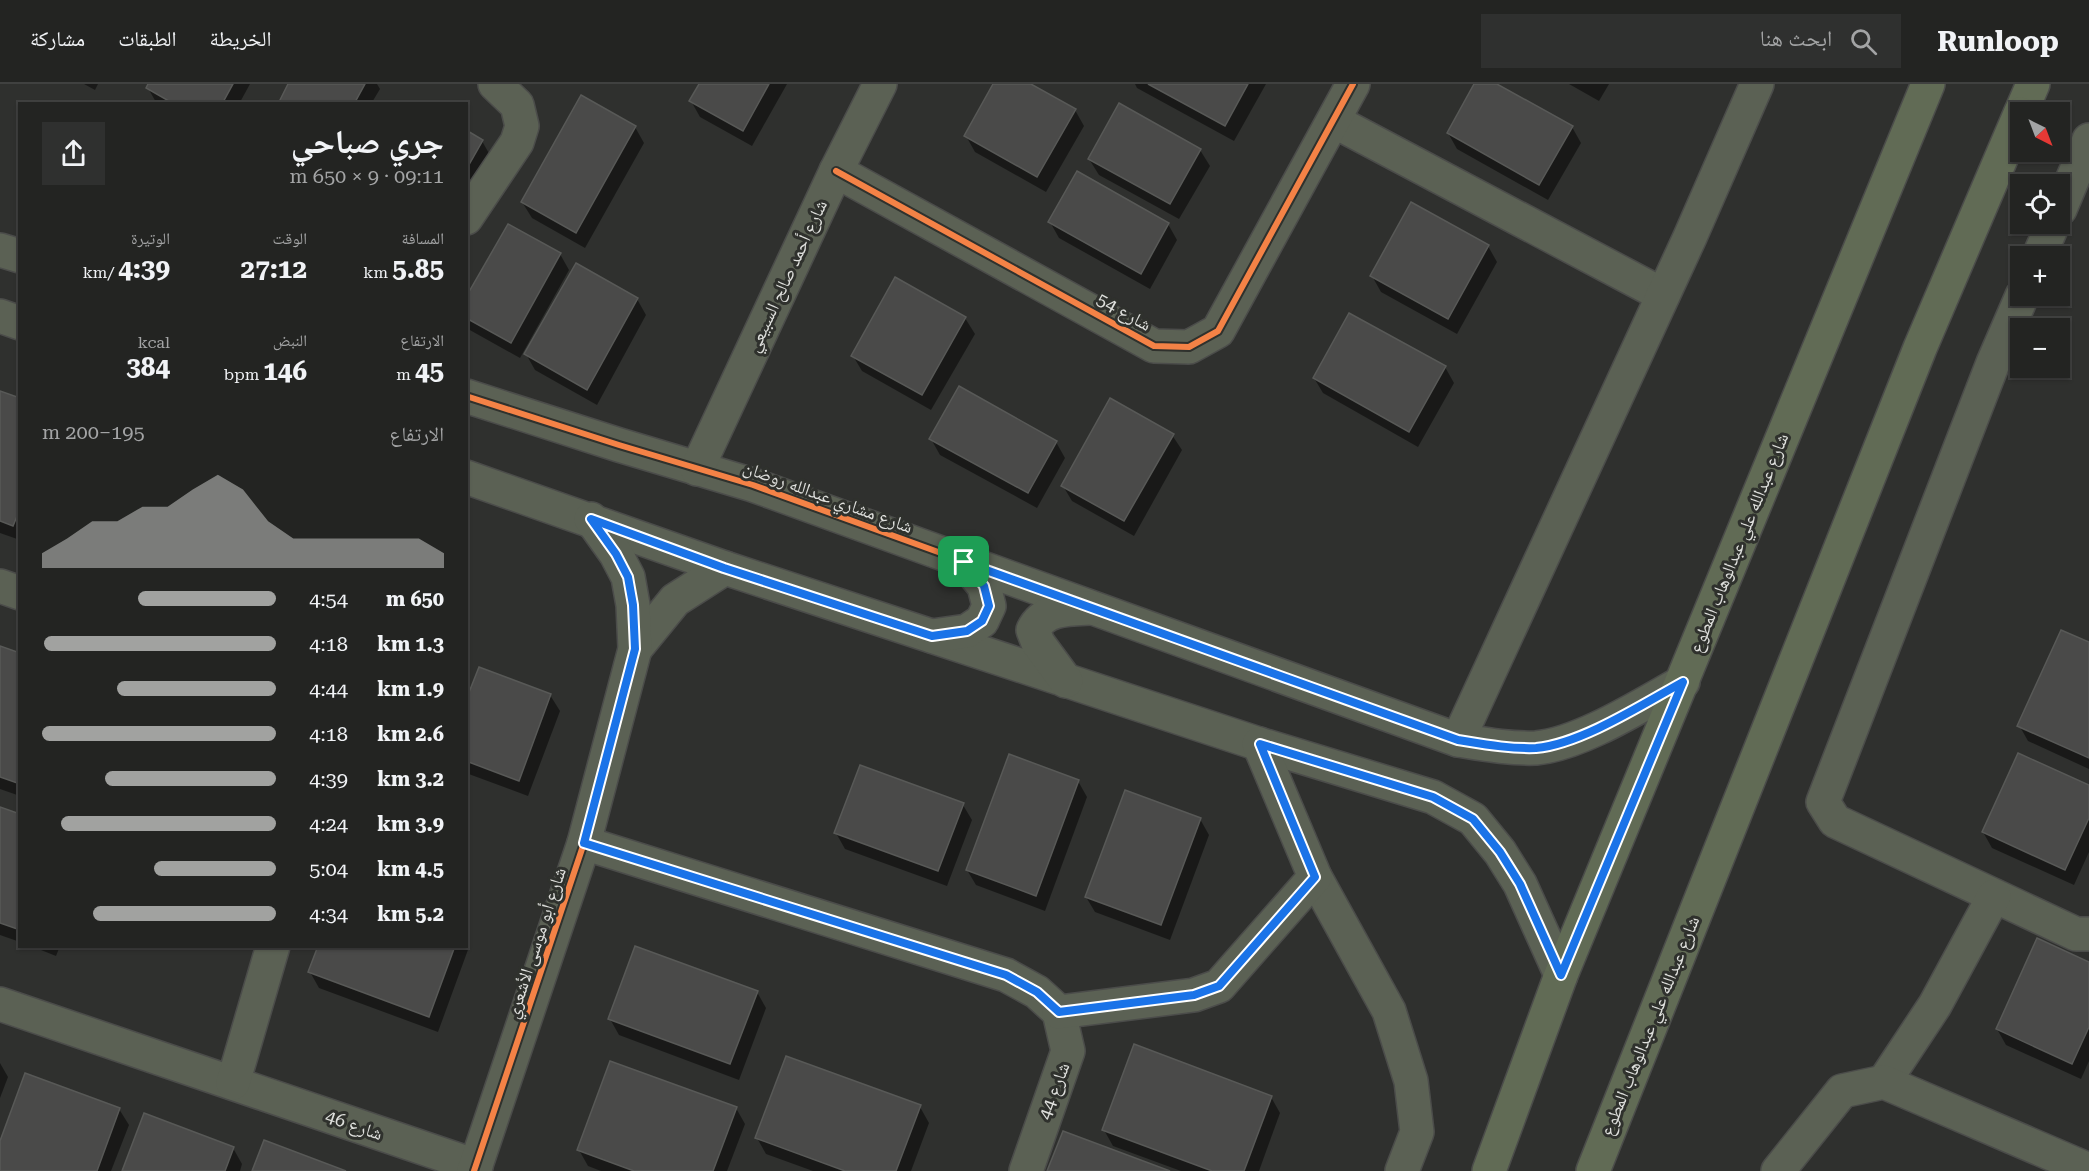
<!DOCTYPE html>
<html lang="ar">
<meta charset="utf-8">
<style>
:root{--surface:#232422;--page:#2f302f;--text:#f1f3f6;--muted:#a3a4a5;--line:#404140;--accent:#a1a2a0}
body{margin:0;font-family:"Roboto Serif","Noto Naskh Arabic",serif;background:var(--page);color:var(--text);direction:rtl;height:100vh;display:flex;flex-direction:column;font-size:22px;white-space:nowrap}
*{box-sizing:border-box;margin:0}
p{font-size:20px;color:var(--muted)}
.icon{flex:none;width:33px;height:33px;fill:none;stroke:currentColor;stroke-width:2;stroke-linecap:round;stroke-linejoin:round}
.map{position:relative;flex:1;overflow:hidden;direction:ltr}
.sheet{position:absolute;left:18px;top:18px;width:450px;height:846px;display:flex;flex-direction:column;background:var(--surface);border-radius:0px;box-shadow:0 2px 4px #0004,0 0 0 2px var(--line);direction:rtl}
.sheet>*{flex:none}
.needle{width:39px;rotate:138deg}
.buttons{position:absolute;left:2010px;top:18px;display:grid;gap:12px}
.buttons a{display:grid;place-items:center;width:60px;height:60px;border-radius:0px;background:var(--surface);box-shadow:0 2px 4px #0004,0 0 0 2px var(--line);font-size:30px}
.pin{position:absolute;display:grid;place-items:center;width:51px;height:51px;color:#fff;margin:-26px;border-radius:12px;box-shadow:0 3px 9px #0006}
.round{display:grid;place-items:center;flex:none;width:63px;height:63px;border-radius:0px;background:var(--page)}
.overview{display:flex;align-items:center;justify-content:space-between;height:102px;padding:0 24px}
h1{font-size:33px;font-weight:700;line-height:45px}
.figures{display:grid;grid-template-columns:repeat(3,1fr);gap:9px;height:102px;padding:6px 24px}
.figures div{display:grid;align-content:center}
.figures b{font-size:26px;font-weight:700}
.figures small{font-size:16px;font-weight:400}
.figures p{font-size:16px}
.chart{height:168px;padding:12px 24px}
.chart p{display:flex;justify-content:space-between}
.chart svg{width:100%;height:108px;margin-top:6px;fill:var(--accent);opacity:.7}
ul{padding:0 24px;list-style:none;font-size:20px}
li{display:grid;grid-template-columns:96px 72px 1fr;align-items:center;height:45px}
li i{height:15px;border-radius:8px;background:var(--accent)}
header{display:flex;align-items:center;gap:36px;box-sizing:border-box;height:84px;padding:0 30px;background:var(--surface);border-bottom:2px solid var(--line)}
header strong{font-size:28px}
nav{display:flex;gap:33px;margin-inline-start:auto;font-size:21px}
.search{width:420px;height:54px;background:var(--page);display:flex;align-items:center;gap:15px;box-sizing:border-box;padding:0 21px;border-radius:0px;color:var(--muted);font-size:22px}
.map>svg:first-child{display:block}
</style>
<header>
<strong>Runloop</strong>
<div class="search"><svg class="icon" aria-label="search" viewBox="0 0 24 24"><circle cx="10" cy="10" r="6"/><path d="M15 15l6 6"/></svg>ابحث هنا</div>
<nav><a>الخريطة</a><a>الطبقات</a><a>مشاركة</a></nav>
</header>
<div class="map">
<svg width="2089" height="1087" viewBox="0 0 2089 1087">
<rect width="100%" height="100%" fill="#2f302e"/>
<g fill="#0007">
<polygon points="84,0 98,0 95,6"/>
<polygon points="150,0 250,0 239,20 157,20 148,4"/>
<polygon points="290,0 377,0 380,5 371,20 279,20"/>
<polygon points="700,0 787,0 752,62 700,33 691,17"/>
<polygon points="995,0 1028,0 1075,26 1084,42 1046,108 975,68 966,52"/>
<polygon points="1135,0 1266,0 1234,57 1137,4"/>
<polygon points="1476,0 1494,0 1572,43 1581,59 1548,116 1457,65 1448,49"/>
<polygon points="1569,0 1609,0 1599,17"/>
<polygon points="635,43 644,59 585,164 532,134 522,118"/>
<polygon points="466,48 482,57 491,73 466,118"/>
<polygon points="1200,66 1210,82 1179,135 1099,91 1089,75"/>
<polygon points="1050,138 1168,140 1177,156 1150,205 1059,154"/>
<polygon points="1488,162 1497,178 1457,250 1381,208 1372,192"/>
<polygon points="560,170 569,186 520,274 468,245 466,216"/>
<polygon points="576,181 637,215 646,231 597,321 535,286 526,270"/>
<polygon points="965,234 975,250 931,326 862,287 853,272"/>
<polygon points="1445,283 1454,299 1418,363 1323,309 1314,294"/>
<polygon points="0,309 20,316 20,456 0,449"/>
<polygon points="1172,351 1182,366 1134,452 1072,417 1063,402"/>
<polygon points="931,355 1056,358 1065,374 1037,424 940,371"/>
<polygon points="2089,560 2089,685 2028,657 2019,641"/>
<polygon points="0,563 20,570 20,712 0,705"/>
<polygon points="550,611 560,627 528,712 466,689 466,620"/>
<polygon points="1078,697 1087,713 1045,827 976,801 967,786"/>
<polygon points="2089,702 2089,768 2074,801 1992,764 1983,748"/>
<polygon points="963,721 972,736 947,802 845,765 836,749"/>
<polygon points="0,724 20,731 20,858 0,851"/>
<polygon points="1200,735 1209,751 1170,856 1095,828 1086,813"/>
<polygon points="466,859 469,863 438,948 319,904 310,888 319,862 466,862"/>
<polygon points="31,862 60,862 56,872"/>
<polygon points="2089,879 2089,977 2081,995 2006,961 1997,945"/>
<polygon points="757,908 766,924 739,996 619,951 610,935"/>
<polygon points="0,979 8,993 0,1014"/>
<polygon points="1271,1013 1280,1029 1259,1087 1181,1087 1113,1062 1104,1046"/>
<polygon points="920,1023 929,1039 911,1087 813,1087 766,1070 757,1054"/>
<polygon points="736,1024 745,1040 727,1087 601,1087 588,1082 579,1066"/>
<polygon points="119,1025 129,1041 111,1087 0,1087 0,1061"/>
<polygon points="233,1064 242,1080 240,1087 123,1087"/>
</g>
<g fill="#4a4a49" stroke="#585957" stroke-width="1.5">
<polygon points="148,0 233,0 222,20 174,20 146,4"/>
<polygon points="288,0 365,0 354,20 278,20"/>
<polygon points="699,0 769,0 743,47 689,17"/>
<polygon points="993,0 1031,0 1076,25 1037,93 964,52"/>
<polygon points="1148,0 1248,0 1225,42"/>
<polygon points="1474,0 1497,0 1573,42 1539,101 1447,49"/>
<polygon points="581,11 636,42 576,149 521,118"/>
<polygon points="1119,19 1201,65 1170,120 1088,75"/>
<polygon points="466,46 483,56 466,86"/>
<polygon points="1077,87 1169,139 1141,190 1048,138"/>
<polygon points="1411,118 1489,161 1448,235 1370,192"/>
<polygon points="508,140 561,169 511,259 466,234 466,213"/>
<polygon points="576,179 638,214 587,306 524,270"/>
<polygon points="895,193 966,233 922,311 851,272"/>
<polygon points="1349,229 1446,282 1409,348 1313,294"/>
<polygon points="959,302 1057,357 1028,409 929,355"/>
<polygon points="0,307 20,314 20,425 13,442 0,437"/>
<polygon points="1110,314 1174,350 1124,437 1061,402"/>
<polygon points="2061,546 2089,558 2089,674 2017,642"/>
<polygon points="0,562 20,569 20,700 0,693"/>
<polygon points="479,583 551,610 519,697 466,677 466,616"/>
<polygon points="2018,669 2089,701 2089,734 2065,786 1982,748"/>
<polygon points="1009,670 1079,696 1036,812 966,786"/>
<polygon points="860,681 964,719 938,787 834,749"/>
<polygon points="1125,706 1201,734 1161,841 1085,813"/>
<polygon points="0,723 20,730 20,846 0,839"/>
<polygon points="2037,854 2089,878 2089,943 2072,980 1996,945"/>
<polygon points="318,862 455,862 429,933 308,888"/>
<polygon points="635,862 758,907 730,980 608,935"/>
<polygon points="1134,960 1272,1012 1244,1087 1212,1087 1102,1046"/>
<polygon points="786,972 921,1021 896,1087 845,1087 755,1054"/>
<polygon points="610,977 737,1023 713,1087 634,1087 577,1066"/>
<polygon points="25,989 120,1024 97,1087 0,1087 0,1057"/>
<polygon points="144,1029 234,1063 225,1087 122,1087"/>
<polygon points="1063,1047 1170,1087 1047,1087"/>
<polygon points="264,1056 346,1087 252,1087"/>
</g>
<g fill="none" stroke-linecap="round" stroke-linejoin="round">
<g stroke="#4b4c4a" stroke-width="36">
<g id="minor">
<polyline points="1334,37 1663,211"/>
<polyline points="836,87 1154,262 1189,263 1218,247 1353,0"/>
<polyline points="2060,125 2089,56"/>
<polyline points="466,134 517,58 522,42 517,21 495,0"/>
<polyline points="0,166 20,172"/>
<polyline points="2039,172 2053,140"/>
<polyline points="2022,212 1993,279 1823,718 1835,737 2076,850 2089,850"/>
<polyline points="0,232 20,239"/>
<path d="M466 312 619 361 753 401 1458 656C1483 660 1510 665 1536 664 1581 660 1643 620 1683 598"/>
<polyline points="697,385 836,87 880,0"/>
<polyline points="466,393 725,484 1259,660 1433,713 1473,735 1500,768 1520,800 1561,891"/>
<polyline points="0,502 20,509"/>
<polyline points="932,552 967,547 982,537 989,522 984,502 964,478"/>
<polyline points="635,565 675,516 725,484"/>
<path d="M1066 597 1038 559 1033 546C1044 524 1069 525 1091 524"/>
<polyline points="1458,656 1690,153 1757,0"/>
<polyline points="1259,660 1315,793 1389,927 1411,997 1417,1048 1402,1087"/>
<polyline points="584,759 1006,891 1037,908 1059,928 1068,967 1026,1087"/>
<polyline points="0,920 476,1082"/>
<polyline points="1059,928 1194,911 1219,902 1315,793"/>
<polyline points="1884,998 1935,921 1994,812"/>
<polyline points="233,999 273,862"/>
<polyline points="474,1087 584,759 635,565 633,521 628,493 616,470 591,435"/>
<polyline points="1778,1087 1842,1007 1884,998 2089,1086"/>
</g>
</g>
<g stroke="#4b4c4a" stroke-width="36">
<g id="major">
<polyline points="2021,28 2033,0"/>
<polyline points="1489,1087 1561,891 1928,0"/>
<polyline points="1593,1087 1920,264 2020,30"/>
</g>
</g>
<use href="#minor" stroke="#5b6154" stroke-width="33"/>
<use href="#major" stroke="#616b55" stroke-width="33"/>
<g stroke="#2f312d" stroke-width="10">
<g id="cycleway">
<polyline points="836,87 1154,262 1189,263 1218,247 1353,0"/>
<path d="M466 312 619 361 753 401 1458 656C1483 660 1510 665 1536 664 1581 660 1643 620 1683 598"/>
<polyline points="474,1087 584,759 635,565 633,521 628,493 616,470 591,435"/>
</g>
</g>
<use href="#cycleway" stroke="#f48246" stroke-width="6"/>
</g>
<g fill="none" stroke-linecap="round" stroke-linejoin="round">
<g stroke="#fff" stroke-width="12">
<path id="route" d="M591 435 724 484 932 552 967 547 982 537 989 522 984 502 964 478 1458 656C1483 660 1510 665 1536 664 1581 660 1643 620 1683 598L1561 891 1520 800 1500 768 1473 735 1433 713 1260 660 1315 793 1219 902 1194 911 1059 928 1037 908 1006 891 584 759 635 565 633 521 628 493 616 470Z"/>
</g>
<use href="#route" stroke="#1a73e8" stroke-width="8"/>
</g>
<g text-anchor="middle" stroke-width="6" stroke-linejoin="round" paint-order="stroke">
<g font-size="18" fill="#dfe0dd" stroke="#2f312d">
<text transform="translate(787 192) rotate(-65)" y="6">شارع أحمد صالح السبيعي</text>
<text transform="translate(1124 228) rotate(29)" y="6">شارع 54</text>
<text transform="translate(828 413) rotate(20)" y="6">شارع مشاري عبدالله روضان</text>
<text transform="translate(1739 459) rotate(-68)" y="6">شارع عبدالله علي عبدالوهاب المطوع</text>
<text transform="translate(536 859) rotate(-72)" y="6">شارع أبو موسى الأشعري</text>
<text transform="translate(1650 942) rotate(-68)" y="6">شارع عبدالله علي عبدالوهاب المطوع</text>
<text transform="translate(1054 1007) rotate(-70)" y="6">شارع 44</text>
<text transform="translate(354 1041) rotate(19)" y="6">شارع 46</text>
</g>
</g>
</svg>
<div class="buttons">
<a><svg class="needle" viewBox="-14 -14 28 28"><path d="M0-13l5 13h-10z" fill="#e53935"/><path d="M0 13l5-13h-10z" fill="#a3a4a5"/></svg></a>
<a><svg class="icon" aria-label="locate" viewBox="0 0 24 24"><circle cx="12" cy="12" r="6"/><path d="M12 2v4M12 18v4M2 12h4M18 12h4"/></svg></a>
<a>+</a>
<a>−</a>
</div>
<div class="pin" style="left:964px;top:478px;background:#1e9e55"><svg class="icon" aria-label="arrive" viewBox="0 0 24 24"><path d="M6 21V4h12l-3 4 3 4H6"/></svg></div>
<section class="sheet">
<div class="overview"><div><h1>جري صباحي</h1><p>09:11 · 9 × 650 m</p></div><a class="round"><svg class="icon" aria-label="share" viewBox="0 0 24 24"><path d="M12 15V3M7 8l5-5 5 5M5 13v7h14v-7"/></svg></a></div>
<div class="figures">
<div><p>المسافة</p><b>5.85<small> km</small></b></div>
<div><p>الوقت</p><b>27:12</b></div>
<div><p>الوتيرة</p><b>4:39<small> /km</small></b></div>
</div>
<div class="figures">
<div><p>الارتفاع</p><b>45<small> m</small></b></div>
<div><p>النبض</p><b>146<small> bpm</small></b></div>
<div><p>kcal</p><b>384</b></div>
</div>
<div class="chart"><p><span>الارتفاع</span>195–200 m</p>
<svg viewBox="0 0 160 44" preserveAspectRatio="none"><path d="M0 44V38L10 32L20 25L30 25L40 19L50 19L60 12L70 6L80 12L90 25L100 32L110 32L120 32L130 32L140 32L150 32L160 38V44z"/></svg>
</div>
<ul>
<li><b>650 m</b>4:54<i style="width:59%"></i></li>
<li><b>1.3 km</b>4:18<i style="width:99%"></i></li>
<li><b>1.9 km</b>4:44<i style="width:68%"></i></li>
<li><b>2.6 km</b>4:18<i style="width:100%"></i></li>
<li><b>3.2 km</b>4:39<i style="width:73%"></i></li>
<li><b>3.9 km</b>4:24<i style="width:92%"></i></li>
<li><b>4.5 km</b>5:04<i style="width:52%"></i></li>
<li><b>5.2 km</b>4:34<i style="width:78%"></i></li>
</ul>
</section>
</div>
